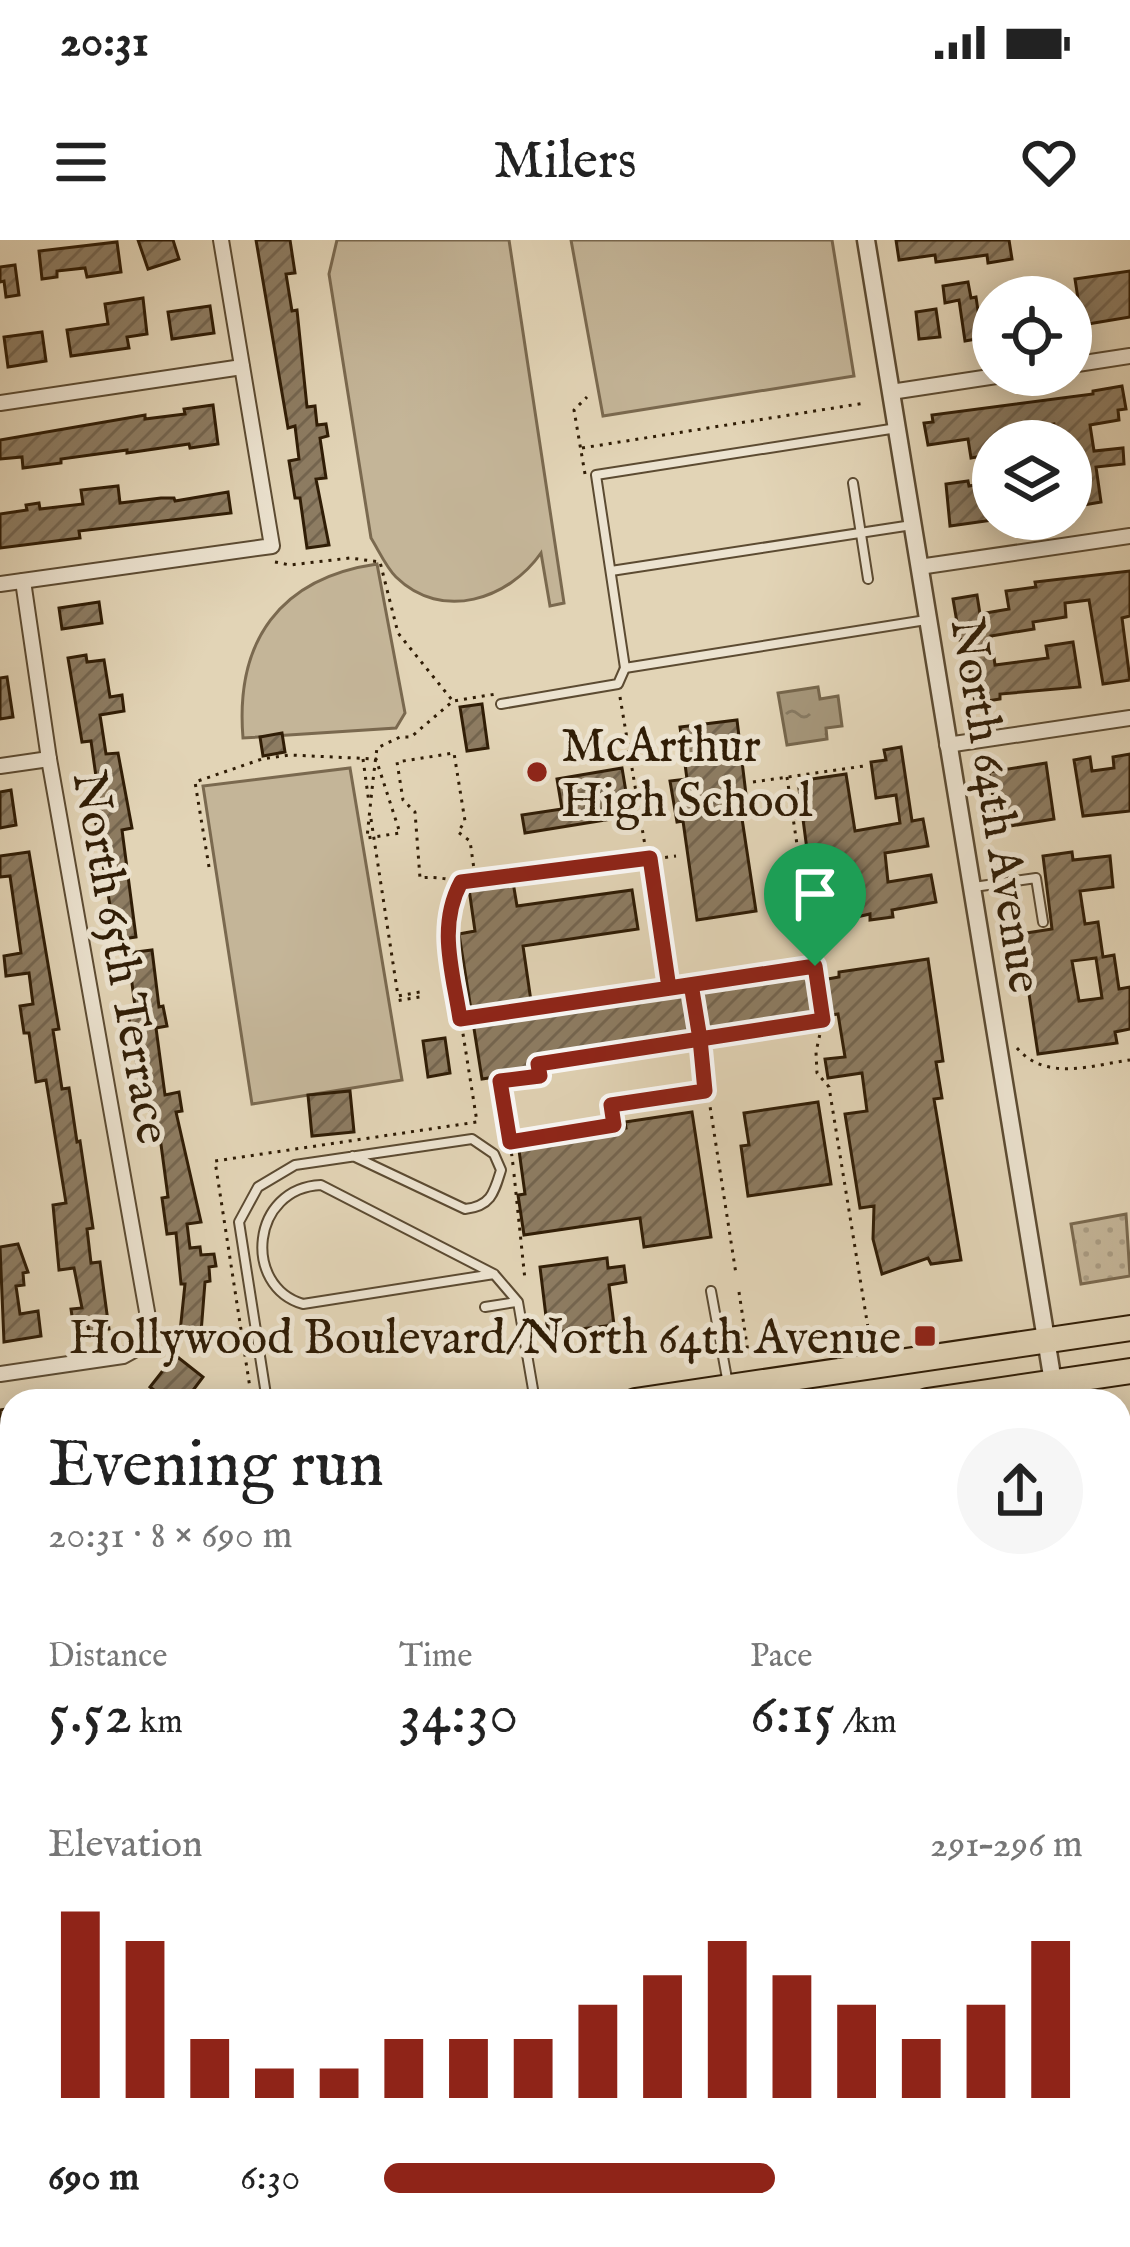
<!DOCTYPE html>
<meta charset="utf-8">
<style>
:root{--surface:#fff;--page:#f6f6f6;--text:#222;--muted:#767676;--accent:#8f2418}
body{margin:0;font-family:"IM FELL English",serif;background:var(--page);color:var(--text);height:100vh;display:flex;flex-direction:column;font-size:45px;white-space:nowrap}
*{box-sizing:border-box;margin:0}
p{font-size:39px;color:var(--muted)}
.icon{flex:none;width:66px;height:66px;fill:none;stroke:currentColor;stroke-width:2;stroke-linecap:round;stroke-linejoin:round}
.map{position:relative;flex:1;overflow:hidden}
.sheet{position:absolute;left:0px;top:1149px;width:1131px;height:858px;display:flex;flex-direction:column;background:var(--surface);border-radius:36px 36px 0 0;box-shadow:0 6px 30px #0003}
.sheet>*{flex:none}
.tools{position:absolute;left:972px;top:36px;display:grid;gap:24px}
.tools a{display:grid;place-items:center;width:120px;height:120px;border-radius:50%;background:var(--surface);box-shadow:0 6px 30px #0003;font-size:60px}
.pin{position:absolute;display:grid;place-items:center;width:102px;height:102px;color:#fff;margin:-123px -51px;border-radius:50% 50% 50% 0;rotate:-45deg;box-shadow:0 0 12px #0007}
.pin .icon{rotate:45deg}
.round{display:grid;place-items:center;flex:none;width:126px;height:126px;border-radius:63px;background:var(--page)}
.overview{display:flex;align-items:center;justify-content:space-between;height:204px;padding:0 48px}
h1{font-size:66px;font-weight:600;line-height:90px}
.metrics{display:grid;grid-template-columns:repeat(3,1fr);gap:18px;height:204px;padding:12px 48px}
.metrics div{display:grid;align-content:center}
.metrics b{font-size:60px;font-weight:600}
.metrics small{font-size:33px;font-weight:400}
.metrics p{font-size:33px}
.chart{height:336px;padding:24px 48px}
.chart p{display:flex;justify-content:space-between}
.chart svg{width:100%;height:216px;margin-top:12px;stroke:var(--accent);stroke-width:6}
ul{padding:0 48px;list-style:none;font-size:39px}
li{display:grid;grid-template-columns:192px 144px 1fr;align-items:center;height:90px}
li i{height:30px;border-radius:15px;background:var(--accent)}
.status{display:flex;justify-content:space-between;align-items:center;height:84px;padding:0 60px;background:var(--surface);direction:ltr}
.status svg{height:33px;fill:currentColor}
header{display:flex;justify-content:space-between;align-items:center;height:156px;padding:0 48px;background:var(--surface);font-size:54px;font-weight:600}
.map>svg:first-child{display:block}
</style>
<div class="status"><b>20:31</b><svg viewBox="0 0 49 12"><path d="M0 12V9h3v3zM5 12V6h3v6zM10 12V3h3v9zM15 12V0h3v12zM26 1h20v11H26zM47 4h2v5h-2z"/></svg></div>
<header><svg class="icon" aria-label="menu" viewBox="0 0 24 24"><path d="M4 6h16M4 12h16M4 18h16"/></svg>Milers<svg class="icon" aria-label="heart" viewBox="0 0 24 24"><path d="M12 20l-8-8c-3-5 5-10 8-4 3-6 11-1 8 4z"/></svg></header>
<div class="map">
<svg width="1130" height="2007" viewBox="0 0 1130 2007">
<defs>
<pattern id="park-dots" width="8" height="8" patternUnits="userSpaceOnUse" patternTransform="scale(3)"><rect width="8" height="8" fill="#c4b598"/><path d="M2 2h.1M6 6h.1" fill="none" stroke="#a99b82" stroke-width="1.8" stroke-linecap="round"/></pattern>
<pattern id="water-ripples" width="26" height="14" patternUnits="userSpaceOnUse" patternTransform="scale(3)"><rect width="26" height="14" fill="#a5967a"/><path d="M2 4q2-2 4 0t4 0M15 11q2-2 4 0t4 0" fill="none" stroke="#877a62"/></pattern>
<pattern id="building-hatch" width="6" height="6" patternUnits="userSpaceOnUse" patternTransform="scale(3)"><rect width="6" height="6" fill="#8d7c62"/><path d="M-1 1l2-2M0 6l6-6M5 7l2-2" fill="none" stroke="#74654f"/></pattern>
</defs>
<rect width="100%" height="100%" fill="#e2d4b6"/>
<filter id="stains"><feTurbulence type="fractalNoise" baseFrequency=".00167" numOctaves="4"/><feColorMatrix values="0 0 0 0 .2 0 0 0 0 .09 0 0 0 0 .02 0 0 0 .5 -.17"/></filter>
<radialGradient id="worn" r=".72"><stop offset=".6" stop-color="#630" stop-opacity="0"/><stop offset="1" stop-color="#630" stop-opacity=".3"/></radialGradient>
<polygon fill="url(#park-dots)" stroke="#7a694f" stroke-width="3" points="1126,974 1130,1036 1081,1044 1071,984"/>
<g fill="#c4b598" stroke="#7a694f" stroke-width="3">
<path d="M337 0H509L564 363 550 366 541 313C509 359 442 382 396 337 386 327 379 311 371 298L329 34Z"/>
<polygon points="571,0 832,0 854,136 603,176"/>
<path d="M377 324 405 473 396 488 243 498C235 401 280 338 377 324Z"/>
<polygon points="350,528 402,840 252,864 203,546"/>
</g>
<polygon fill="url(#water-ripples)" stroke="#76664c" stroke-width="3" points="818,447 820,459 838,456 842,486 826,488 827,499 787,505 778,453"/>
<g fill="url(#building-hatch)" stroke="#301d06" stroke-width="3" fill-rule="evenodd">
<polygon points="138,0 173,0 179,19 148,29"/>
<polygon points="256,0 290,0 295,33 286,34 292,71 297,70 307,167 315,166 317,185 326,184 328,196 320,198 326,238 316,239 329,305 307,308 300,258 295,258 289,221 299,219 295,186 288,188"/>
<polygon points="896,0 1009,0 1012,19 988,23 987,15 936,22 935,15 899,20"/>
<polygon points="117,2 121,32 87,37 85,28 57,31 57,37 42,39 39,11"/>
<polygon points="15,25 19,55 6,57 4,41 0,42 0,27"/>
<polygon points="1130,31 1130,77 1082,85 1075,39"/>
<polygon points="968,42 971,58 976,57 982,98 965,101 959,60 945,63 943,46"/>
<polygon points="143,58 147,94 127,97 129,108 71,116 67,90 108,84 105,64"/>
<polygon points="210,66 214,93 172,99 168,72"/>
<polygon points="936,69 940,97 919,99 916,72"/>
<polygon points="42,92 46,121 8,127 4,97"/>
<polygon points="1122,146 1126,169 1118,170 1119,180 1090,185 1094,211 1123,208 1124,224 1096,227 1101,262 1078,266 1075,244 1071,245 1071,201 1057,201 1054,184 1003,191 1004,201 993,201 993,214 971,218 968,199 928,205 924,183 933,182 932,175 1093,154 1093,151"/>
<polygon points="213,165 218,204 190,208 189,204 127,213 127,210 61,219 61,223 23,228 22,217 0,219 0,200 145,175 145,179 185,174 184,169"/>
<polygon points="968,241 969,246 993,242 993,280 950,286 946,244"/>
<polygon points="118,246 120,263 161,258 174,258 175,261 228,252 231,273 79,291 80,298 0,308 0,274 27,270 26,265 39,263 40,269 83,264 81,250"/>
<polygon points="1130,331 1130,376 1122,378 1130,440 1103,444 1089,360 1065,363 1066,377 1033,382 1034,389 991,396 995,425 1048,418 1046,406 1073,402 1080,447 1000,454 1000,459 975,463 965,399 960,400 953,359 977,355 980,374 1009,369 1006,351 1036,347 1035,342"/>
<polygon points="99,362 102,383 62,389 59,368"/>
<polygon points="86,415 87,422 104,420 110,457 122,455 124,471 100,475 106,514 118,513 132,588 122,590 136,697 116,700 94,573 101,572 91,501 82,502 68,418"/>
<polygon points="7,437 13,477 0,479 0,438"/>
<polygon points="482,464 488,508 467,511 460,467"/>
<polygon points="737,480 748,571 741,572 756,671 697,680 683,581 677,582 670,541 687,539 680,487"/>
<polygon points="282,493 285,512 263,516 260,497"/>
<polygon points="901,507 912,581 923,579 928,606 885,613 888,642 931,635 936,662 892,670 893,677 870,680 870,674 817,686 798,541 846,534 855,591 900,583 896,555 876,558 871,522 886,520 884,510"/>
<polygon points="1130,514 1130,571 1083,576 1074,520 1090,517 1092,531 1114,528 1113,517"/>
<polygon points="1046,523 1054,579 998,588 989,532"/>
<polygon points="622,528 630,576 525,593 522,575 562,569 557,539"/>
<polygon points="11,550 16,585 0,588 0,552"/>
<polygon points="29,612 59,789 53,790 62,849 69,848 77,902 80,901 93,988 87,989 91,1023 100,1022 109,1089 89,1092 87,1081 73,1083 71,1069 82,1068 74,1028 59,1030 53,965 66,963 46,840 36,842 29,793 24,793 20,766 33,764 29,733 6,736 4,716 21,713 10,636 0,637 0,616"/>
<path d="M1072 612 1073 620 1110 616 1113 647 1080 651 1085 684 1098 682 1103 717 1114 715 1119 749 1130 747V789L1115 792 1117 803 1038 814 1020 694 1052 689 1043 616ZM1096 718 1102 758 1079 761 1072 721Z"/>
<polygon points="513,642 517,666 632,650 638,689 523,706 533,775 809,732 811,742 839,737 839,732 928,719 943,821 936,822 942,858 934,859 961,1020 931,1024 928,1018 882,1034 873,999 874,966 860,968 845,874 867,871 862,833 828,838 825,819 845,817 838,774 534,821 535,831 482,839 459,694 475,691 469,649"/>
<polygon points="152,710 159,767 163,766 167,786 156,788 165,855 179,852 182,871 176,872 201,982 187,984 190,1008 200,1007 201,1015 214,1014 216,1026 209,1027 210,1041 205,1042 201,1093 180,1092 185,1044 181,1044 176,993 167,994 162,958 168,957 160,897 154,898 146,848 141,849 127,767 135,766 128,713"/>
<polygon points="445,798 450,833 428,837 423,801"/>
<polygon points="350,851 354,892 312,896 308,855"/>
<polygon points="818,862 831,944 748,956 741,906 749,905 744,873"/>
<polygon points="692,872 711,997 644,1007 640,978 524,995 518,955 525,954 518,903 626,888 625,882"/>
<polygon points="18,1004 28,1032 23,1033 24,1045 16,1046 20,1074 38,1071 41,1096 4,1102 0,1007"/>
<polygon points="607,1018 608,1028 624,1026 626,1042 609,1045 614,1085 548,1093 540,1027"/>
<polygon points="175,1115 203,1137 185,1161 168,1161 150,1147"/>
<polygon points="12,1168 12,1193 0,1195 0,1170"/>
<polygon points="12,1897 12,1920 0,1921 0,1898"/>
<polygon points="87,1995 117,1995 118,2007 88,2007"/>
<polygon points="146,1995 201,1999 200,2007 146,2007"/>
<polygon points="544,1995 590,1995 584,2007 546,2007 540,2004"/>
<polygon points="629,1995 668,1995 663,2007 623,2007"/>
<polygon points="758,1995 791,1995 786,2007 753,2007"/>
<polygon points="938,1995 969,1995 975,2007 914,2007"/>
</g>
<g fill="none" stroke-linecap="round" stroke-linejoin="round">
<g stroke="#5c4b32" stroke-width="12">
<g id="service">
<polyline points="897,188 596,235 625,428 926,380"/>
<polyline points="853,243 868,339"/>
<polyline points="611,331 912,285"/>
<polyline points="501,464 618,444 625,428"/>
<polyline points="974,647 1036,638 1043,682"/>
<path d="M494 1034 303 1064C242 1046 251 948 321 945L494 1034 518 1062 535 1161"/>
<polyline points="711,1051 728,1144"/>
<polyline points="485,1067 516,1062"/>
<path d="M267 1161 239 982 258 947 295 925 472 899 494 914 501 930C494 953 491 966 465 969L353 916"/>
</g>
</g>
<g stroke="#5c4b32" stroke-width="18">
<g id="minor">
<polyline points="1071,125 1130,116"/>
<polyline points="891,152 1003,135"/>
<polyline points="0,163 242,127"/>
<polyline points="919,327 1130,296"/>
<polyline points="0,344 272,306 221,0"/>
<polyline points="947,505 1130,478"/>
<polyline points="0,526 49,519"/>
<polyline points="0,1134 123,1116 143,1105 149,1083 49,519 23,341"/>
<polyline points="1119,1376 1130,1374"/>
<polyline points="0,1483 12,1482"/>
<polyline points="0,1663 12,1661"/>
<polyline points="0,1964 12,1962"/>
<polyline points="424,1995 462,2007"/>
<polyline points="863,1995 873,2007"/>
<polyline points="502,2007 508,1995"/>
<polyline points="708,2007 716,1995"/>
</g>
</g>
<g stroke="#5c4b32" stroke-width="21">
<polyline id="tertiary" points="866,0 1053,1142"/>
</g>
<g stroke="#301d06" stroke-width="28">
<g id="trunk">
<polyline points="635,1161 1130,1088"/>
<polyline points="927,1161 1130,1131"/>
<polyline points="0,1255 12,1253"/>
<polyline points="0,1299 12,1298"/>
</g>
</g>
<g stroke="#301d06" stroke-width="28">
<g id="motorway">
<polyline points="1119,1804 1130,1795"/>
<polyline points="1078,1995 1083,2007"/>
</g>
</g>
<g stroke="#301d06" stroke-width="3" stroke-dasharray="3 6" stroke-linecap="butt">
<polyline points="582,208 865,163"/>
<polyline points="585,234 574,170 587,157"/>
<polyline points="275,322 290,325 350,318 380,322 398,393 452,460"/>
<polyline points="620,457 669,748 691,745 692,750 736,1034"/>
<polyline points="363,519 369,563"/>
<polyline points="787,537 823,780 816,812 817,833 829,847 870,1100"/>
<polyline points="753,542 864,526"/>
<polyline points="371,579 398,756 420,752 420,757 395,761"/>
<path d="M209 627 195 542 262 519 290 515 376 519 400 593 367 598C370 568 373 538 377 508L400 497H411L453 461 496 454"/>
<polyline points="694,744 815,726"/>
<polyline points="462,779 667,748"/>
<path d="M1017 808C1046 842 1092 825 1130 820"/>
<polyline points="510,901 500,841 540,836 538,824 821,780"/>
<polyline points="513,925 510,901 614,885 611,865 703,851"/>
<polyline points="514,934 525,1040"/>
<polyline points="739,1052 748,1112"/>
<path d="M252 1161 215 921 477 882 447 693C445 667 456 647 474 629L470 601 458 592 465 581 454 513 397 522 403 560 415 572 420 638C438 636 452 640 470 644L676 616"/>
</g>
<use href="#service" stroke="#ece3d0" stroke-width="8"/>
<use href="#minor" stroke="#ece3d0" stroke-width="14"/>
<use href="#tertiary" stroke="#ece3d0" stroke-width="16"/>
<use href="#trunk" stroke="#e2d4b6" stroke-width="24"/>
<use href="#motorway" stroke="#e2d4b6" stroke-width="24"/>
</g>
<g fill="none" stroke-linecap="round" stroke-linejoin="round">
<g stroke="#fff" stroke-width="24">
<path id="route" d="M815 726 669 748 650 618 461 642C437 687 453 732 460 779 537 768 614 756 691 745L692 750 700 799 538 824 540 836 500 841 510 902 614 885 611 865 705 851 700 799 823 780 815 726"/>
</g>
<use href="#route" stroke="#8f2418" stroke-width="15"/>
</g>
<g fill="#8f2418" stroke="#ece3d0" stroke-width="4.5">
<circle cx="537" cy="532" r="12"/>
<rect x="913" y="1084" width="24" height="24" rx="6"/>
</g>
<g text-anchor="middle" stroke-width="10" stroke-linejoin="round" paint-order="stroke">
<g font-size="48" fill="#301d06" stroke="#ece3d0" text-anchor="start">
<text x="561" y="521">McArthur<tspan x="561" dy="55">High School</tspan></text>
<text x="901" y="1113" text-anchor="end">Hollywood Boulevard/North 64th Avenue</text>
</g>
<g font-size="48" fill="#301d06" stroke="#ece3d0">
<text transform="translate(998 565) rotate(81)" y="17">North 64th Avenue</text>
<text transform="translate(123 717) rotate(80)" y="17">North 65th Terrace</text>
</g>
</g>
<rect width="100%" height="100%" filter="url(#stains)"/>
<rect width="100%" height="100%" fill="url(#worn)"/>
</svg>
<div class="tools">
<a><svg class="icon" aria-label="locate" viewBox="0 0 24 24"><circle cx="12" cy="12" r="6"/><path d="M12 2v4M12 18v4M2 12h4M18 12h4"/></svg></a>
<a><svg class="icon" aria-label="layers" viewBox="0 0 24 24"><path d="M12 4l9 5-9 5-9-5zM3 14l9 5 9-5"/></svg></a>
</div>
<div class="pin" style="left:815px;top:726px;background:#1e9e55"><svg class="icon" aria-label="arrive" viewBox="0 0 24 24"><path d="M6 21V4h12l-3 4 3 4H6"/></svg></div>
<section class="sheet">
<div class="overview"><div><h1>Evening run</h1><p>20:31 · 8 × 690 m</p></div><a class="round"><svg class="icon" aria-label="share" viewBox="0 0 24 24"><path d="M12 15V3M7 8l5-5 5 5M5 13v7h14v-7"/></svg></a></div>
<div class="metrics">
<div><p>Distance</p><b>5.52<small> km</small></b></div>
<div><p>Time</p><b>34:30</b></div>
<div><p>Pace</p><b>6:15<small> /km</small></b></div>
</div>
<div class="chart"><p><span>Elevation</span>291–296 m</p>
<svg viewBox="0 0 160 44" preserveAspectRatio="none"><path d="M5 44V6M15 44V12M25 44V32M35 44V38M45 44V38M55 44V32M65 44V32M75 44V32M85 44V25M95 44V19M105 44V12M115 44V19M125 44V25M135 44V32M145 44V25M155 44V12"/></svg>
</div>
<ul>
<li><b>690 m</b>6:30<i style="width:56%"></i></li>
</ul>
</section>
</div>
